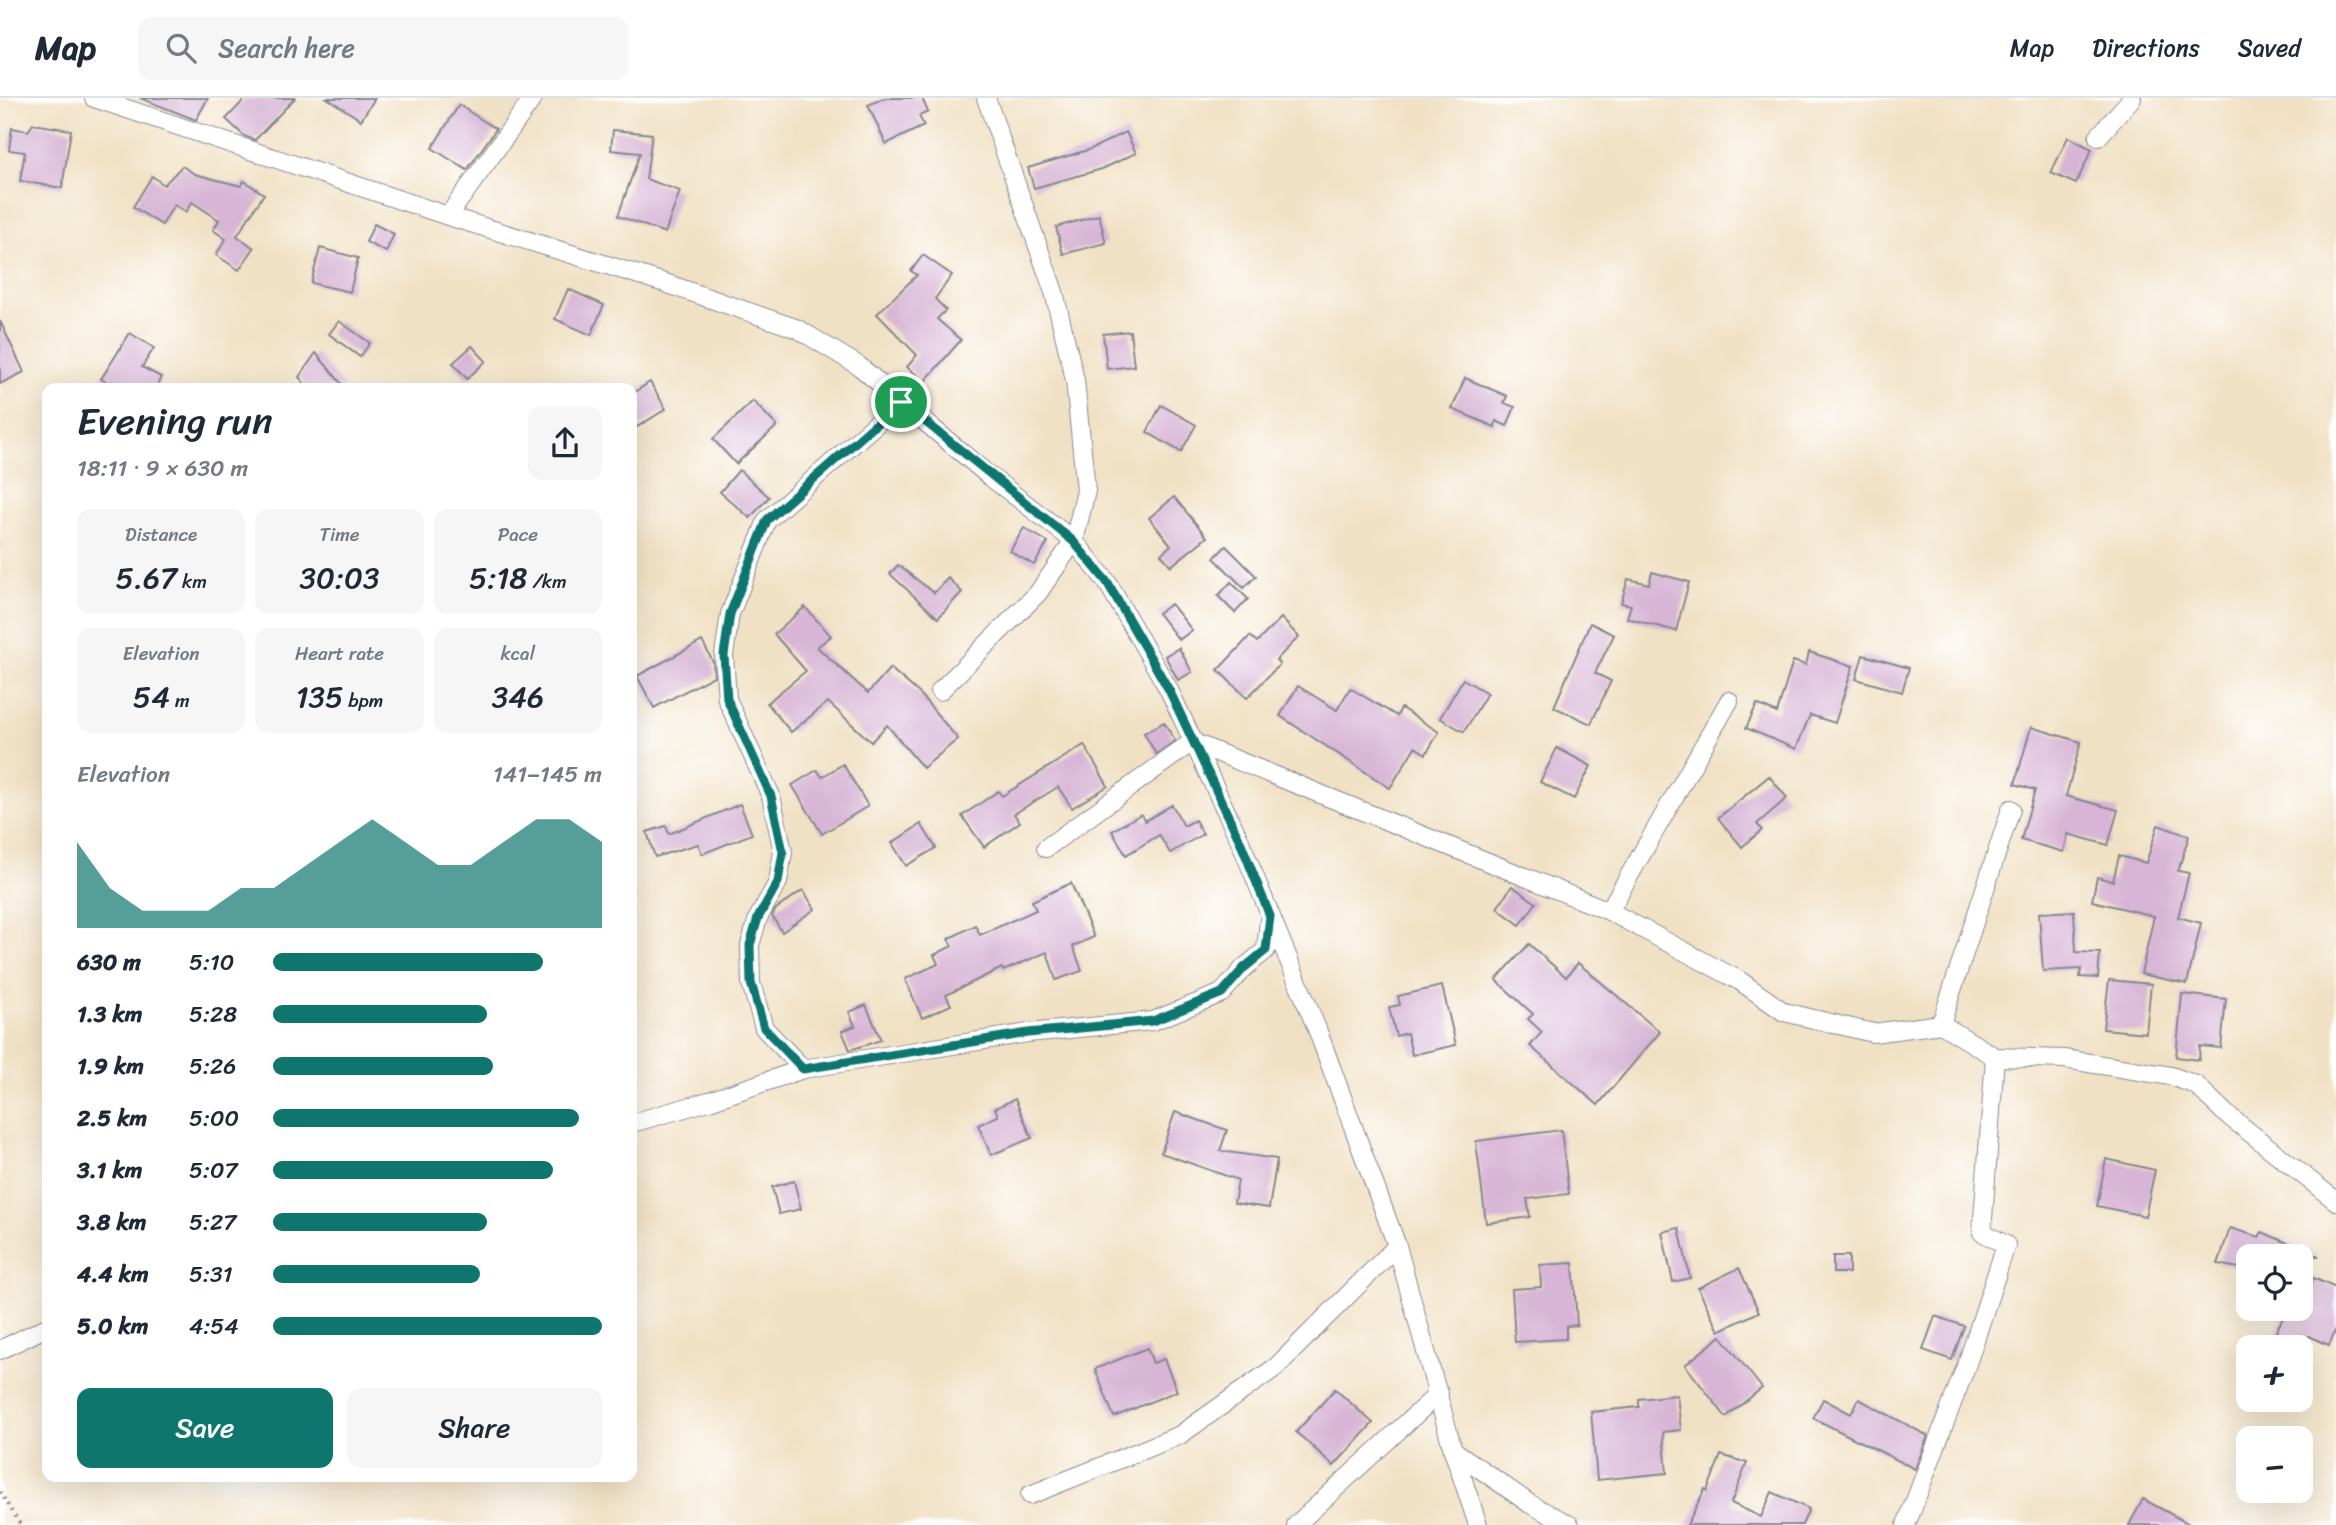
<!DOCTYPE html>
<meta charset="utf-8">
<style>
:root{--surface:#fff;--page:#f6f6f7;--text:#1f2937;--muted:#747a83;--line:#e0e1e3;--accent:#0f766e}
body{margin:0;font-family:Sriracha,sans-serif;background:var(--page);color:var(--text);height:100vh;display:flex;flex-direction:column;font-size:26px;white-space:nowrap}
*{box-sizing:border-box;margin:0}
p{font-size:23px;color:var(--muted)}
.icon{flex:none;width:38px;height:38px;fill:none;stroke:currentColor;stroke-width:2;stroke-linecap:round;stroke-linejoin:round}
.map{position:relative;flex:1;overflow:hidden}
.side{position:absolute;left:42px;top:285px;width:595px;height:1099px;display:flex;flex-direction:column;background:var(--surface);border-radius:14px;box-shadow:0 7px 28px #0002}
.side>*{flex:none}
.buttons{position:absolute;left:2236px;top:1146px;display:grid;gap:14px}
.buttons a{display:grid;place-items:center;width:77px;height:77px;border-radius:14px;background:var(--surface);box-shadow:0 7px 28px #0002;font-size:35px}
.pin{position:absolute;display:grid;place-items:center;width:60px;height:60px;color:#fff;margin:-30px;border:4px solid #fff;border-radius:50%;box-shadow:0 2px 7px #0007}
.round{display:grid;place-items:center;flex:none;width:74px;height:74px;border-radius:14px;background:var(--page)}
.overview{display:flex;align-items:center;justify-content:space-between;height:119px;padding:0 35px}
h1{font-size:38px;font-weight:600;line-height:52px}
.figures{display:grid;grid-template-columns:repeat(3,1fr);gap:10px;height:119px;padding:7px 35px}
.figures div{display:grid;align-content:center;border-radius:14px;background:var(--page);text-align:center}
.figures b{font-size:30px;font-weight:600}
.figures small{font-size:19px;font-weight:400}
.figures p{font-size:19px}
.chart{height:196px;padding:14px 35px}
.chart p{display:flex;justify-content:space-between}
.chart svg{width:100%;height:126px;margin-top:7px;fill:var(--accent);opacity:.7}
.button{display:flex;gap:14px;margin-top:auto;padding:14px 35px}
.button a{flex:1;height:80px;border-radius:14px;background:var(--accent);color:#fff;font-size:28px;font-weight:600;line-height:80px;text-align:center}
.button a+a{background:var(--page);color:var(--text)}
ul{padding:0 35px;list-style:none;font-size:23px}
li{display:grid;grid-template-columns:112px 84px 1fr;align-items:center;height:52px}
li i{height:18px;border-radius:9px;background:var(--accent)}
header{display:flex;align-items:center;gap:42px;box-sizing:border-box;height:98px;padding:0 35px;background:var(--surface);border-bottom:2px solid var(--line)}
header strong{font-size:33px}
nav{display:flex;gap:38px;margin-inline-start:auto;font-size:24px}
.search{width:490px;height:63px;background:var(--page);display:flex;align-items:center;gap:18px;box-sizing:border-box;padding:0 24px;border-radius:14px;color:var(--muted);font-size:26px}
.map>svg:first-child{display:block}
</style>
<header>
<strong>Map</strong>
<div class="search"><svg class="icon" aria-label="search" viewBox="0 0 24 24"><circle cx="10" cy="10" r="6"/><path d="M15 15l6 6"/></svg>Search here</div>
<nav><a>Map</a><a>Directions</a><a>Saved</a></nav>
</header>
<div class="map">
<svg width="2336" height="1427" viewBox="0 0 2336 1427">
<rect width="100%" height="100%" fill="#fff"/>
<filter id="ink" filterUnits="userSpaceOnUse"><feTurbulence type="fractalNoise" baseFrequency=".0143" numOctaves="2"/><feDisplacementMap in="SourceGraphic" scale="14" xChannelSelector="R" yChannelSelector="G"/><feConvolveMatrix kernelMatrix="1 2 1 2 8 2 1 2 1" color-interpolation-filters="sRGB"/></filter>
<filter id="wash" filterUnits="userSpaceOnUse"><feTurbulence type="fractalNoise" baseFrequency=".00686" numOctaves="4" result="noise"/><feDisplacementMap in="SourceGraphic" scale="28" xChannelSelector="R" yChannelSelector="G"/><feGaussianBlur stdDeviation="1.57" result="paint"/><feColorMatrix in="noise" values="0 0 0 0 0 0 0 0 0 0 0 0 0 0 0 0 0 1.4 0 .05"/><feComposite in="paint" operator="in"/></filter>
<g filter="url(#wash)">
<rect width="100%" height="100%" fill="#f1e1c4"/>
<g id="blocks">
<g fill="#d8b5d6">
<polygon points="140,0 208,0 196,22"/>
<polygon points="246,0 295,0 255,42 244,38 226,21"/>
<polygon points="327,0 375,0 361,22"/>
<polygon points="884,0 922,0 928,14 919,18 924,28 886,46 868,7"/>
<polygon points="459,7 496,31 467,72 432,50"/>
<polygon points="33,26 71,32 62,90 20,83 25,54 9,52 12,30 28,33"/>
<polygon points="613,32 652,36 646,81 680,93 665,135 618,118 640,55 611,52"/>
<polygon points="1126,34 1136,55 1102,71 1034,90 1028,70 1091,51"/>
<polygon points="2068,39 2092,51 2076,86 2051,75"/>
<polygon points="182,68 195,76 241,88 244,83 264,96 237,138 254,150 239,172 216,157 226,141 213,132 219,122 192,104 186,114 174,107 162,127 133,109 152,78 164,87"/>
<polygon points="1099,117 1106,145 1063,156 1056,129"/>
<polygon points="374,126 394,136 386,154 366,144"/>
<polygon points="320,150 358,160 350,194 311,185"/>
<polygon points="923,157 952,177 935,201 946,212 937,221 961,242 924,284 907,269 917,257 877,216 917,177 911,173"/>
<polygon points="568,191 604,207 591,237 555,221"/>
<polygon points="0,223 24,274 0,286"/>
<polygon points="339,223 370,245 360,259 329,236"/>
<polygon points="1130,233 1134,268 1107,271 1103,236"/>
<polygon points="130,235 154,250 142,269 161,279 156,290 117,290 101,281"/>
<polygon points="472,248 486,263 467,281 453,265"/>
<polygon points="316,255 345,290 308,290 299,279"/>
<polygon points="1465,280 1507,298 1504,305 1515,309 1507,328 1496,323 1495,329 1452,311"/>
<polygon points="650,284 666,311 637,329 632,320 632,296"/>
<polygon points="753,303 777,328 736,366 713,341"/>
<polygon points="1161,307 1196,327 1181,354 1147,334"/>
<polygon points="739,372 769,399 750,420 720,394"/>
<polygon points="1174,399 1207,439 1171,468 1161,456 1171,447 1149,420"/>
<polygon points="1024,430 1048,444 1034,467 1010,453"/>
<polygon points="1226,448 1256,478 1244,490 1214,460"/>
<polygon points="898,467 934,495 948,480 962,494 938,520 890,476"/>
<polygon points="1652,474 1689,484 1676,533 1627,520 1631,507 1621,505 1628,481 1649,486"/>
<polygon points="1231,484 1248,501 1235,515 1218,498"/>
<polygon points="1171,506 1192,532 1179,542 1158,515"/>
<polygon points="805,509 831,538 817,549 868,595 890,570 920,596 958,641 923,670 887,627 871,644 828,604 791,634 767,605 806,573 774,536"/>
<polygon points="1281,520 1299,539 1276,562 1280,566 1247,600 1218,572 1250,538 1257,544"/>
<polygon points="1590,525 1614,537 1595,575 1611,583 1591,626 1554,609"/>
<polygon points="702,543 713,564 714,578 654,610 637,578"/>
<polygon points="1179,550 1192,574 1178,582 1165,558"/>
<polygon points="1809,554 1853,568 1835,625 1810,617 1796,651 1746,630 1757,606 1777,615 1793,563 1806,567"/>
<polygon points="1863,557 1909,570 1902,594 1856,581"/>
<polygon points="1463,581 1487,595 1464,634 1440,620"/>
<polygon points="1298,588 1337,612 1350,590 1397,618 1401,610 1439,634 1426,656 1415,649 1390,690 1280,618"/>
<polygon points="1164,624 1175,643 1156,656 1144,635"/>
<polygon points="2031,629 2081,644 2066,698 2118,712 2108,747 2068,736 2064,754 2021,742 2035,692 2015,686"/>
<polygon points="1084,647 1108,688 1072,710 1058,689 1014,716 1020,724 984,749 962,718 998,693 1002,698"/>
<polygon points="1557,650 1591,668 1574,701 1540,684"/>
<polygon points="843,666 868,708 822,736 792,687 817,672 822,679"/>
<polygon points="1769,678 1787,700 1757,726 1762,732 1742,749 1718,720"/>
<polygon points="740,706 752,736 702,756 698,746 655,759 647,734 666,728 669,736"/>
<polygon points="1172,707 1184,728 1195,722 1203,736 1170,755 1159,737 1126,757 1112,733 1141,716 1145,723"/>
<polygon points="921,726 936,750 906,768 892,745"/>
<polygon points="2158,727 2189,738 2178,773 2189,775 2178,819 2201,825 2187,886 2141,876 2154,818 2092,803 2097,779 2113,783 2119,758 2146,765"/>
<polygon points="1071,785 1094,839 1073,848 1082,873 1056,882 1047,854 1003,873 1002,870 946,897 951,907 922,920 905,881 938,866 934,857 952,848 948,841 975,827 980,837 1036,812 1032,803"/>
<polygon points="1512,788 1536,805 1520,827 1497,810"/>
<polygon points="803,792 815,811 782,834 772,818 776,811"/>
<polygon points="2074,813 2076,854 2100,855 2098,880 2080,879 2081,871 2043,873 2039,815"/>
<polygon points="1529,846 1566,879 1578,865 1660,934 1598,1007 1530,948 1542,934 1528,921 1533,916 1496,882"/>
<polygon points="2109,882 2151,886 2146,935 2103,931"/>
<polygon points="1442,888 1456,947 1412,957 1407,935 1396,938 1389,909 1400,907 1398,898"/>
<polygon points="2182,896 2226,901 2221,950 2200,948 2199,962 2176,959"/>
<polygon points="866,907 881,942 850,952 842,933 855,928 849,914"/>
<polygon points="1015,1001 1032,1040 991,1057 978,1027 998,1018 995,1010"/>
<polygon points="1175,1014 1227,1032 1220,1053 1277,1061 1269,1110 1234,1105 1238,1082 1161,1055"/>
<polygon points="1561,1032 1569,1096 1527,1101 1530,1119 1486,1125 1476,1043"/>
<polygon points="2106,1061 2155,1072 2145,1118 2097,1108"/>
<polygon points="794,1083 801,1111 779,1116 772,1089"/>
<polygon points="1679,1130 1690,1180 1673,1184 1662,1134"/>
<polygon points="2230,1130 2259,1139 2262,1134 2319,1158 2249,1158 2249,1172 2218,1166"/>
<rect x="1833" y="1158" width="16" height="17"/>
<polygon points="1573,1165 1577,1227 1566,1228 1566,1241 1515,1244 1512,1191 1541,1189 1540,1167"/>
<polygon points="1739,1170 1759,1214 1719,1233 1698,1190"/>
<polygon points="2313,1180 2336,1190 2336,1231 2329,1247 2309,1238 2304,1250 2288,1250 2272,1242 2287,1211 2301,1211"/>
<polygon points="1935,1218 1964,1228 1952,1262 1923,1252"/>
<polygon points="1721,1238 1762,1290 1726,1319 1685,1267"/>
<polygon points="1147,1250 1153,1265 1164,1261 1177,1293 1114,1319 1095,1271"/>
<polygon points="1335,1291 1373,1325 1334,1368 1296,1334"/>
<polygon points="1677,1297 1681,1332 1663,1334 1667,1375 1597,1382 1591,1314 1639,1309 1639,1301"/>
<polygon points="1823,1301 1851,1316 1859,1301 1928,1338 1915,1371 1813,1320"/>
<polygon points="1721,1357 1747,1365 1731,1405 1761,1419 1772,1394 1809,1411 1802,1427 1687,1427 1705,1391 1707,1393"/>
<polygon points="2143,1401 2191,1427 2129,1427"/>
</g>
</g>
</g>
<g filter="url(#ink)">
<use href="#blocks" fill-opacity="0" stroke="#868891" stroke-width="2"/>
<g fill="none" stroke-linecap="round" stroke-linejoin="round">
<g stroke="#868891" stroke-width="20">
<g id="minor">
<polyline points="94,0 448,118 665,185 798,231 859,268 988,377 1074,443 1107,484 1169,592 1240,743 1317,931 1397,1148 1453,1352 1478,1427"/>
<polyline points="2098,39 2132,0"/>
<polyline points="448,118 533,0"/>
<polyline points="940,593 1038,495 1074,443 1086,393 1075,282 1054,194 986,0"/>
<polyline points="1046,750 1192,644 1609,813 1740,883 1784,914 1873,935 1941,926 1995,959 2064,961 2171,978 2196,987 2225,1015 2336,1103"/>
<polyline points="1609,813 1729,603"/>
<polyline points="1941,926 2011,711"/>
<polyline points="803,971 764,930 751,885 750,847 758,820 778,784 783,754 771,698 727,601 724,557 730,516 767,422 901,304"/>
<polyline points="632,1025 709,1003 803,971 1028,935 1153,923 1222,895 1244,870 1266,852 1269,822"/>
<polyline points="0,1252 47,1229"/>
<polyline points="1453,1352 1530,1406 1570,1427"/>
<polyline points="1030,1397 1180,1337 1276,1269 1397,1148"/>
<polyline points="1296,1427 1439,1295"/>
<polyline points="1906,1427 1968,1263 2006,1147 1982,1134 1995,959"/>
</g>
</g>
<polyline stroke="#868891" stroke-width="3.5" stroke-dasharray="2 5" stroke-linecap="butt" points="0,1394 20,1426"/>
<use href="#minor" stroke="#fff" stroke-width="18"/>
</g>
</g>
<g fill="none" stroke-linecap="round" stroke-linejoin="round" filter="url(#ink)">
<g stroke="#fff" stroke-width="14">
<polygon id="route" points="901,304 1073,443 1107,484 1169,592 1240,743 1270,818 1266,852 1244,870 1222,895 1153,923 1028,935 803,971 764,930 751,885 750,847 758,820 778,784 783,754 771,698 727,601 724,557 730,516 767,422"/>
</g>
<use href="#route" stroke="#0f766e" stroke-width="9"/>
</g>
</svg>
<div class="buttons">
<a><svg class="icon" aria-label="locate" viewBox="0 0 24 24"><circle cx="12" cy="12" r="6"/><path d="M12 2v4M12 18v4M2 12h4M18 12h4"/></svg></a>
<a>+</a>
<a>−</a>
</div>
<div class="pin" style="left:901px;top:304px;background:#1e9e55"><svg class="icon" aria-label="arrive" viewBox="0 0 24 24"><path d="M6 21V4h12l-3 4 3 4H6"/></svg></div>
<section class="side">
<div class="overview"><div><h1>Evening run</h1><p>18:11 · 9 × 630 m</p></div><a class="round"><svg class="icon" aria-label="share" viewBox="0 0 24 24"><path d="M12 15V3M7 8l5-5 5 5M5 13v7h14v-7"/></svg></a></div>
<div class="figures">
<div><p>Distance</p><b>5.67<small> km</small></b></div>
<div><p>Time</p><b>30:03</b></div>
<div><p>Pace</p><b>5:18<small> /km</small></b></div>
</div>
<div class="figures">
<div><p>Elevation</p><b>54<small> m</small></b></div>
<div><p>Heart rate</p><b>135<small> bpm</small></b></div>
<div><p>kcal</p><b>346</b></div>
</div>
<div class="chart"><p><span>Elevation</span>141–145 m</p>
<svg viewBox="0 0 160 44" preserveAspectRatio="none"><path d="M0 44V14L10 30L20 38L30 38L40 38L50 30L60 30L70 22L80 14L90 6L100 14L110 22L120 22L130 14L140 6L150 6L160 14V44z"/></svg>
</div>
<ul>
<li><b>630 m</b>5:10<i style="width:82%"></i></li>
<li><b>1.3 km</b>5:28<i style="width:65%"></i></li>
<li><b>1.9 km</b>5:26<i style="width:67%"></i></li>
<li><b>2.5 km</b>5:00<i style="width:93%"></i></li>
<li><b>3.1 km</b>5:07<i style="width:85%"></i></li>
<li><b>3.8 km</b>5:27<i style="width:65%"></i></li>
<li><b>4.4 km</b>5:31<i style="width:63%"></i></li>
<li><b>5.0 km</b>4:54<i style="width:100%"></i></li>
</ul>
<div class="button"><a>Save</a><a>Share</a></div>
</section>
</div>
